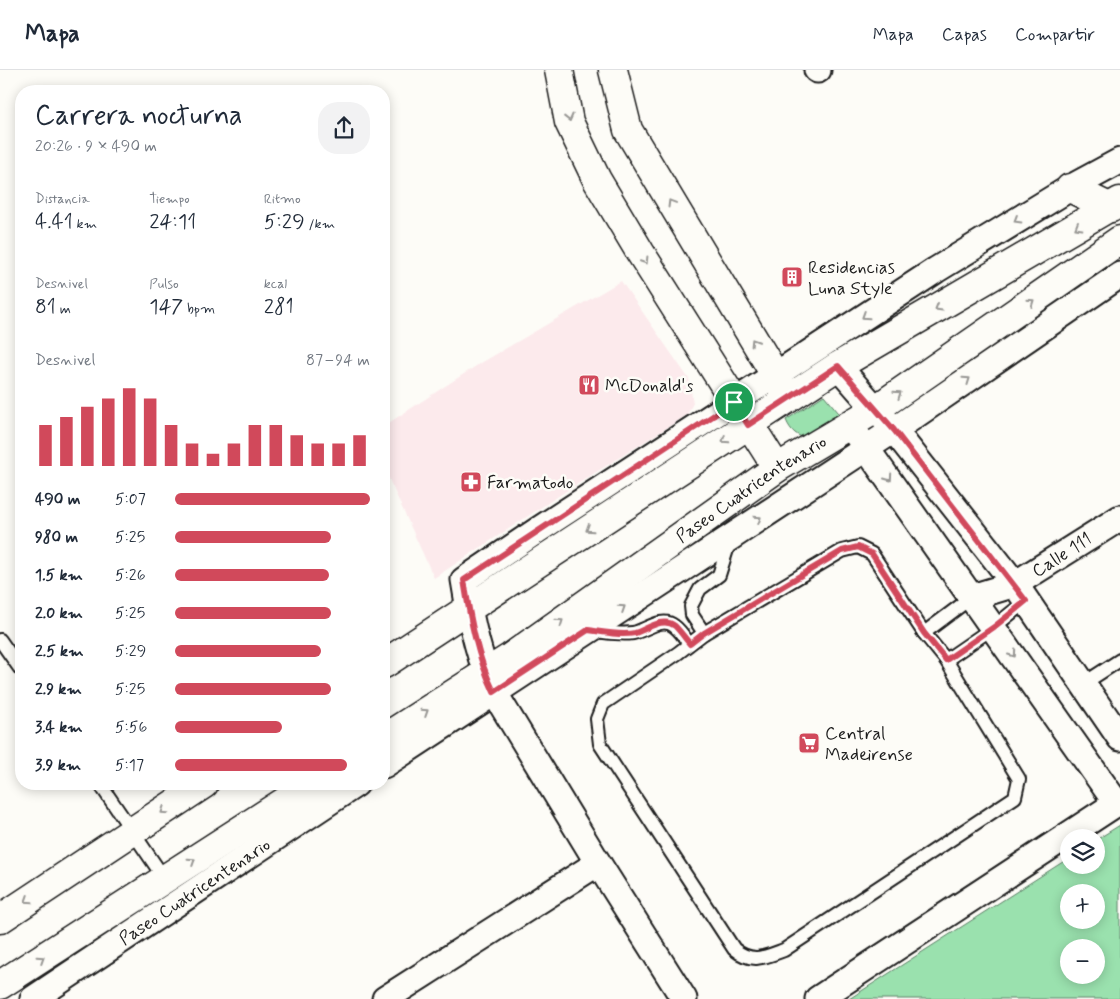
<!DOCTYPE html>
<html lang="es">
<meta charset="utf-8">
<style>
:root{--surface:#fff;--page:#f2f2f3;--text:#1f2937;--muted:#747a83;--line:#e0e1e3;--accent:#d1495b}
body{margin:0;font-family:Mynerve,sans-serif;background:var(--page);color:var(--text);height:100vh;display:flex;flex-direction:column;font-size:19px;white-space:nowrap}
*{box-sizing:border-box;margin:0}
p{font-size:16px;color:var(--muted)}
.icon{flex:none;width:28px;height:28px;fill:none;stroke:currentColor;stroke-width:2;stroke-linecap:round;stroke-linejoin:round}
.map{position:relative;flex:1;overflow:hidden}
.details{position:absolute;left:15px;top:15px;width:375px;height:705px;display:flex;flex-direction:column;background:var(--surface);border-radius:20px;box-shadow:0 2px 12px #0003}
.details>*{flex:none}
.tools{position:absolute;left:1060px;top:759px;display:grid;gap:10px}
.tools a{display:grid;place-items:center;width:45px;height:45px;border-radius:50%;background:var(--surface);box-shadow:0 2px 12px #0003;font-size:25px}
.pin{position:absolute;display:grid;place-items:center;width:42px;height:42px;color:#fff;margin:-21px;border:2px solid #fff;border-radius:50%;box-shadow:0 1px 5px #0007}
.round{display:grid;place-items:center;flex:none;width:52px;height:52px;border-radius:20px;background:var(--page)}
.overview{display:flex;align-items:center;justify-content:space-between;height:85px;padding:0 20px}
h1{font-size:28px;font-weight:600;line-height:38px}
.figures{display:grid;grid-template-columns:repeat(3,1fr);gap:8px;height:85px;padding:5px 20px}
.figures div{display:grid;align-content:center}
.figures b{font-size:21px;font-weight:600}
.figures small{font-size:14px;font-weight:400}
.figures p{font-size:14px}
.chart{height:140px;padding:10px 20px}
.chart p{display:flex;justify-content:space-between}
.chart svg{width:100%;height:90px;margin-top:5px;stroke:var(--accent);stroke-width:6}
ul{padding:0 20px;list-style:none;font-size:16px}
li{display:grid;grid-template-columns:80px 60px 1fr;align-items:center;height:38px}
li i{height:12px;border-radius:6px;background:var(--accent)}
header{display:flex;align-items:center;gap:30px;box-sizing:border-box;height:70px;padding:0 25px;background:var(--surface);border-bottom:1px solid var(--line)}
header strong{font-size:24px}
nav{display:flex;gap:28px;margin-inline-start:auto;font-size:18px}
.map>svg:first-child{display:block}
</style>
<header>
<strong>Mapa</strong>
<nav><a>Mapa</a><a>Capas</a><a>Compartir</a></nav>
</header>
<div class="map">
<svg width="1120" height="929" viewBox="0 0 1120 929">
<rect width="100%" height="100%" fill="#fdfcf7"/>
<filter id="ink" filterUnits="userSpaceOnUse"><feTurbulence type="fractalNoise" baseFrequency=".02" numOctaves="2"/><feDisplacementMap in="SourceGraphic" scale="10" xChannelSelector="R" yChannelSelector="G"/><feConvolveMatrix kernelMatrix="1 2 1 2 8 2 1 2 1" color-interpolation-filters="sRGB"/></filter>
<g filter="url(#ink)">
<polygon fill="#fceaec" points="621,211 689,309 693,333 687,345 560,425 434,508 384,398 384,356 476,296"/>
<g fill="#9ae1ae" stroke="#5b7e65" fill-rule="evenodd">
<path d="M824 325 843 348 810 370C797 366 791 362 786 350Z"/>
<path d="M1120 755V929H849L1069 788V795H1096V770ZM1069 822H1096V850H1069ZM1069 878H1096V905H1069Z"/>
</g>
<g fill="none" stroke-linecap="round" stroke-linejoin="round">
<g stroke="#1c1c1c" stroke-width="16">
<g id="service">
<path d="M972 527 924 563 872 484 858 477 842 481 704 563 678 583 603 634 597 649 600 674 734 879C752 894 765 887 784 880L1015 727 1019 709 946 590 994 557 1026 531"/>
<path d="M593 561C606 562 620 565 633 563 645 561 662 546 674 556 680 560 685 568 689 574"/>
<polyline points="704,563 692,545 691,536 700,519 719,505 730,470"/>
<polyline points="924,563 946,590"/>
<polyline points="0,570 21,600"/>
<polyline points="1083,614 1120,590"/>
<polyline points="100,714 164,808"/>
</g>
</g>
<g stroke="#1c1c1c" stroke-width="29">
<g id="minor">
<polyline points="817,0 818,0"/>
<polyline points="838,296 894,360 1015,514 1120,668"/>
<polyline points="857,365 1117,734"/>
<path id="s1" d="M972 527 1015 514 1120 448"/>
<polyline points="384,695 894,360 1120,205"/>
<path id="s2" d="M33 929 356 714"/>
<polyline points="385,929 598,793"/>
<path d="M684 929 598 793 494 622C478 587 470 548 464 510L538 460 936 200 1070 118 1120 91"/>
<polyline points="818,929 1120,731"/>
</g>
</g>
<g stroke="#1c1c1c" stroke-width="31">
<g id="tertiary">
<polyline points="559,0 569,52 597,110 640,182 777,398"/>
<polyline points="613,0 628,60 789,328"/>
<polyline points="1070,118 1111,138"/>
<polyline points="384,594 838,296 1120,131"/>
<path id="s3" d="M384 668 511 587 777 398 876 339 1120 170"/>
<polyline points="0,849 204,714"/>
<polyline points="0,915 312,714"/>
</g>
</g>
<use href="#service" stroke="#fdfcf7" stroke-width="12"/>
<use href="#minor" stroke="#fdfcf7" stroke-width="25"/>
<use href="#tertiary" stroke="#fdfcf7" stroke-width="28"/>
</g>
<defs><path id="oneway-chevron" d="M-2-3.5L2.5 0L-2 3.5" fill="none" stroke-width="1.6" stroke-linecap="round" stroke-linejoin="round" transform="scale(1.25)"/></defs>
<g stroke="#989794">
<use href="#oneway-chevron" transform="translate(569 48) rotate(76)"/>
<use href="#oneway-chevron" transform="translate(671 133) rotate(-121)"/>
<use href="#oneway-chevron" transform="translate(1017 150) rotate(149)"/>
<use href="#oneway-chevron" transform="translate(1078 157) rotate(150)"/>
<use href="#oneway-chevron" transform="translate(645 191) rotate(58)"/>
<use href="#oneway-chevron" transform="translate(1031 232) rotate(-35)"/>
<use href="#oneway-chevron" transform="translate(938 238) rotate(150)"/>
<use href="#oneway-chevron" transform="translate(865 246) rotate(147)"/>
<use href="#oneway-chevron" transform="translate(754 272) rotate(-122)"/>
<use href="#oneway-chevron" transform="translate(967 310) rotate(-35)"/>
<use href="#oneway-chevron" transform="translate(898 324) rotate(-35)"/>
<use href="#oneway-chevron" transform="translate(725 370) rotate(147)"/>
<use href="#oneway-chevron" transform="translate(889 408) rotate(55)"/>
<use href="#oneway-chevron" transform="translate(758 449) rotate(-33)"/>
<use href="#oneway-chevron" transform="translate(589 459) rotate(147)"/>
<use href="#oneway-chevron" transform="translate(622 538) rotate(-33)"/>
<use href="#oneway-chevron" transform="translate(560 552) rotate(-35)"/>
<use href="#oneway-chevron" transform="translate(1013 584) rotate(55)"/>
<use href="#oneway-chevron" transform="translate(425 642) rotate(-33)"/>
<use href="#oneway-chevron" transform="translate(164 741) rotate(146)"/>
<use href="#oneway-chevron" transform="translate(192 791) rotate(-33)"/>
<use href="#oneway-chevron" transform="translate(28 830) rotate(147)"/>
<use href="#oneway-chevron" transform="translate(41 889) rotate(-33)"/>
</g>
</g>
<g fill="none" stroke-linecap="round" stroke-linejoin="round" filter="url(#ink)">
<g stroke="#fff" stroke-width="10">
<path id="route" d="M838 296 894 360 1026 531 994 557 946 590 924 563 872 484 858 477 842 481 704 563 690 574C685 568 680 561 675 556 663 546 646 560 635 563 620 566 603 562 588 560L494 622C477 587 470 548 464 510L734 332 748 355Z"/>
</g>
<use href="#route" stroke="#d1495b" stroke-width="6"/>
</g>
<defs>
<g id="building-square" transform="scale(1.125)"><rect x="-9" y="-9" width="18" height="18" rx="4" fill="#d1495b" stroke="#fdfcf7"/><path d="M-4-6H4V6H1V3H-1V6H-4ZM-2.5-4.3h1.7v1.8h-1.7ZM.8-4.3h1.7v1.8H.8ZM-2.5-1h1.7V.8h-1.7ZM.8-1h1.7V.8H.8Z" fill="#fff"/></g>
<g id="restaurant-square" transform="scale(1.125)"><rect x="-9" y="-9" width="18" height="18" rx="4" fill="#d1495b" stroke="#fdfcf7"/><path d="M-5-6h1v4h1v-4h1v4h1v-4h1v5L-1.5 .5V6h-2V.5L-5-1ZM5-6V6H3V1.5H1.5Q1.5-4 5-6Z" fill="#fff"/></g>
<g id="pharmacy-square" transform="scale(1.125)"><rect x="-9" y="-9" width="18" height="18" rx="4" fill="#d1495b" stroke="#fdfcf7"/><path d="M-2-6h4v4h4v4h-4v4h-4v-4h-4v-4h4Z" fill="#fff"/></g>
<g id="supermarket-square" transform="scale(1.125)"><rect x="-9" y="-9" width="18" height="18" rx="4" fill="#d1495b" stroke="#fdfcf7"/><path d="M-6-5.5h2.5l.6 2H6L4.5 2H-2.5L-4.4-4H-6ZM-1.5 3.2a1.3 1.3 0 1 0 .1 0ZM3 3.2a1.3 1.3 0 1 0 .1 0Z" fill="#fff"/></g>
</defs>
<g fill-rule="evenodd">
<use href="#building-square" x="792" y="207"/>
<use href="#restaurant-square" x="589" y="315"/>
<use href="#pharmacy-square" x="471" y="412"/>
<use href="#supermarket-square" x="809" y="673"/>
</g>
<g text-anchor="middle" stroke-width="5" stroke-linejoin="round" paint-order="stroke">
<g font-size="18" fill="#1c1c1c" stroke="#fdfcf7" text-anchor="start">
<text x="808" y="203">Residencias<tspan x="808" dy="21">Luna Style</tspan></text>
<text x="605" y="321">McDonald's</text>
<text x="487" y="418">Farmatodo</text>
<text x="825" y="669">Central<tspan x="825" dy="21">Madeirense</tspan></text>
</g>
<g font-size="18" fill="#1c1c1c" stroke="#fdfcf7">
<text dy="6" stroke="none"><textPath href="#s3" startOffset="444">Paseo Cuatricentenario</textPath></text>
<text dy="6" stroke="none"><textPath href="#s1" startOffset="100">Calle 111</textPath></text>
<text dy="6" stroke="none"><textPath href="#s2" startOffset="194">Paseo Cuatricentenario</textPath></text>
</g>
</g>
</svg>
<div class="tools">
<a><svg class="icon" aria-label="layers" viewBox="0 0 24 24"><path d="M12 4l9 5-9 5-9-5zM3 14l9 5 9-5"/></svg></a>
<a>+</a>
<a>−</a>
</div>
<div class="pin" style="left:734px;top:332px;background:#1e9e55"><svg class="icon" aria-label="arrive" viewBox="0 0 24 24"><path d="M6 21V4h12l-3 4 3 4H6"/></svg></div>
<section class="details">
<div class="overview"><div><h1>Carrera nocturna</h1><p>20:26 · 9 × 490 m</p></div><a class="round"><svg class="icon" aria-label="share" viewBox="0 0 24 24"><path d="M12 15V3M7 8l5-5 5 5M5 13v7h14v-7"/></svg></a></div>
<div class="figures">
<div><p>Distancia</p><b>4.41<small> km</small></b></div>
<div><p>Tiempo</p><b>24:11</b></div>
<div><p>Ritmo</p><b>5:29<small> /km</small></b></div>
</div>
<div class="figures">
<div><p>Desnivel</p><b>81<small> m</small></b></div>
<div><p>Pulso</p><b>147<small> bpm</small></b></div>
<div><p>kcal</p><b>281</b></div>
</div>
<div class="chart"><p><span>Desnivel</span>87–94 m</p>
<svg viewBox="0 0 160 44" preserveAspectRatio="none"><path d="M5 44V24M15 44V20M25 44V15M35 44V11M45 44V6M55 44V11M65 44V24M75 44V33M85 44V38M95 44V33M105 44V24M115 44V24M125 44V29M135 44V33M145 44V33M155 44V29"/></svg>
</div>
<ul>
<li><b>490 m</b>5:07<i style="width:100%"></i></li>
<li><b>980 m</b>5:25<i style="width:80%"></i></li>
<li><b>1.5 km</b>5:26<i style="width:79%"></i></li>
<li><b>2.0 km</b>5:25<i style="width:80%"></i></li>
<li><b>2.5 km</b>5:29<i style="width:75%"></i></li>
<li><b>2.9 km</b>5:25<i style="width:80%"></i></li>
<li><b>3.4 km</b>5:56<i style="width:55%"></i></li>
<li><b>3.9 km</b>5:17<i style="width:88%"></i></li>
</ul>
</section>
</div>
